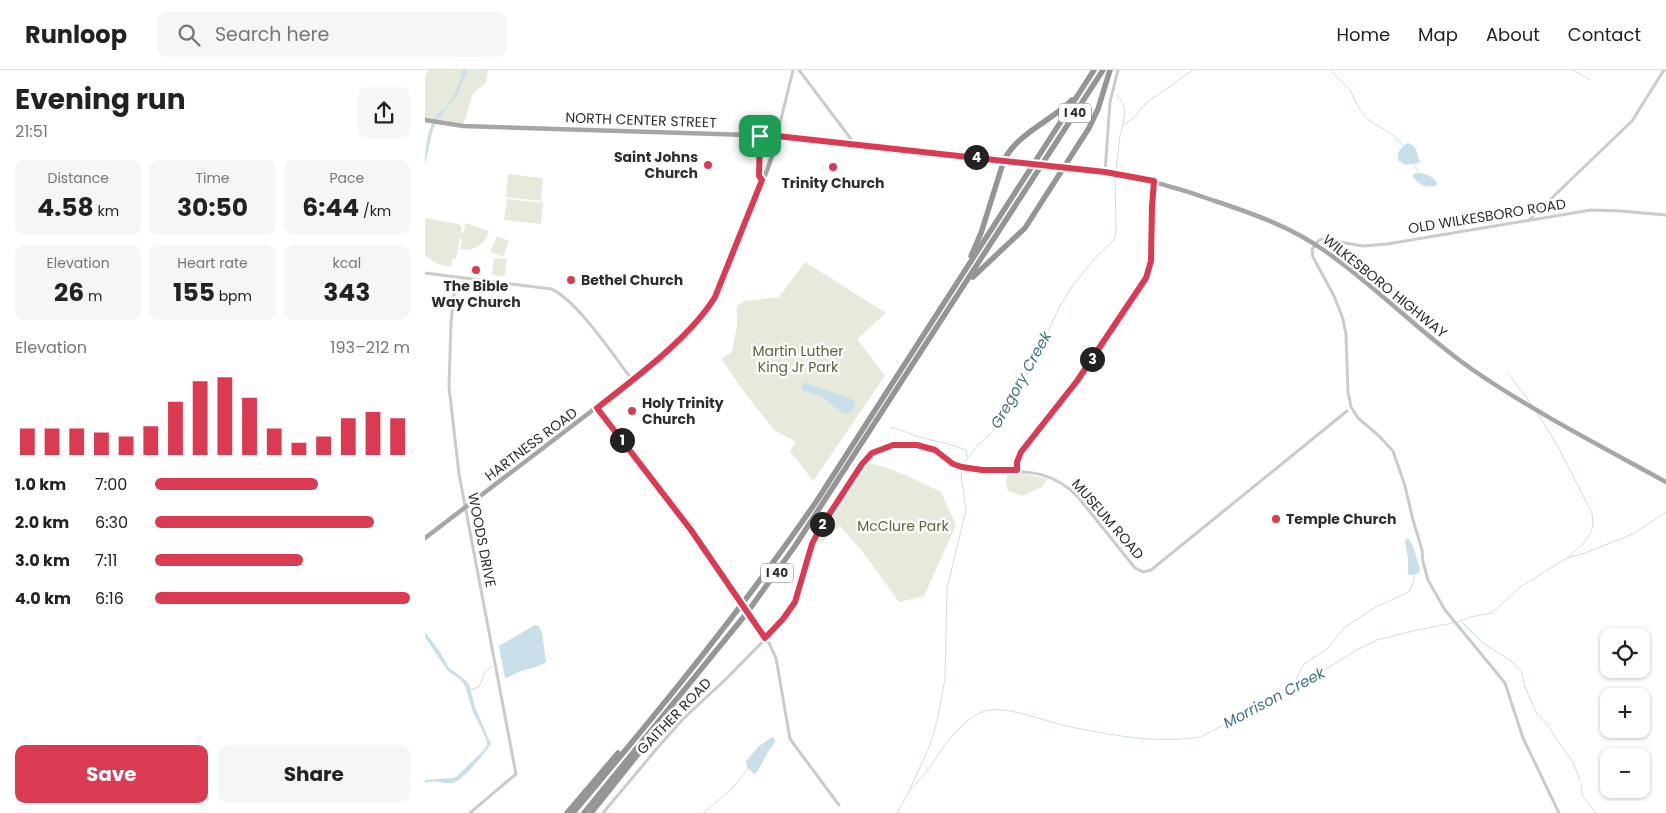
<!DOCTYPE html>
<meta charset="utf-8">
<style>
:root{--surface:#fff;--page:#f6f6f6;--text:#222;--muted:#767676;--line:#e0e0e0;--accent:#da3a52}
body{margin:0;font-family:Poppins,sans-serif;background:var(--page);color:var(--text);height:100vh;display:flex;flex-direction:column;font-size:19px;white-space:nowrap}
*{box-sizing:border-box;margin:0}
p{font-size:16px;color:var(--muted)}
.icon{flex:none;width:28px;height:28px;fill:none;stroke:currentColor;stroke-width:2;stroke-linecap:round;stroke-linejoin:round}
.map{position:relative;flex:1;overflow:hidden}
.drawer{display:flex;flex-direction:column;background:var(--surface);width:425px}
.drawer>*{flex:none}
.tools{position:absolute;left:1175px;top:558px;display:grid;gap:10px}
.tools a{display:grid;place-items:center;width:50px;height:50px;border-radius:10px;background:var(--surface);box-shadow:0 1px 4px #0004;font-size:25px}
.pin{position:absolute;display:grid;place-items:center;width:42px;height:42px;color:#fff;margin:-21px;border-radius:10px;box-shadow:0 2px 8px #0006}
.km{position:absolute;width:25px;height:25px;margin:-12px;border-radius:50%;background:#222;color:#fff;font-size:14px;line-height:25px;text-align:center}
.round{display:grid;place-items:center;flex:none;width:52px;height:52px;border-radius:10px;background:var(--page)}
.headline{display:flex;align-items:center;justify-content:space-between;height:85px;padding:0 15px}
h1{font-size:28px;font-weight:700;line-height:38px}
.figures{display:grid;grid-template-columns:repeat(3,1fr);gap:8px;height:85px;padding:5px 15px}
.figures div{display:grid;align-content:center;border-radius:10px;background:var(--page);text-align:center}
.figures b{font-size:25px;font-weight:700}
.figures small{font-size:14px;font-weight:400}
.figures p{font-size:14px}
.chart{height:140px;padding:10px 15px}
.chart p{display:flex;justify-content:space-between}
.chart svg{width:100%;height:90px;margin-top:5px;stroke:var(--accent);stroke-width:6}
.cta{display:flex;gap:10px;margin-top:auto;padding:10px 15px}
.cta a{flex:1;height:58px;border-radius:10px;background:var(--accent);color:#fff;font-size:20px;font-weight:700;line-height:58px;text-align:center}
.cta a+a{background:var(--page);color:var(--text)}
ul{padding:0 15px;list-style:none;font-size:16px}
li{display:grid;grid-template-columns:80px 60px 1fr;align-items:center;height:38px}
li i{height:12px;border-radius:6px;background:var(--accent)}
header{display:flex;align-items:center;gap:30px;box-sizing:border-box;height:70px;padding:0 25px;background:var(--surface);border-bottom:1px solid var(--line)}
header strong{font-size:24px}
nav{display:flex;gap:28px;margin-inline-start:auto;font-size:18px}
.search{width:350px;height:45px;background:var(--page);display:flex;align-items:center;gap:12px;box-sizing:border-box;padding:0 18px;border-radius:10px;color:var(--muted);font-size:19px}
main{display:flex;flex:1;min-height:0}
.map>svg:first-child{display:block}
</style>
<header>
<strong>Runloop</strong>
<div class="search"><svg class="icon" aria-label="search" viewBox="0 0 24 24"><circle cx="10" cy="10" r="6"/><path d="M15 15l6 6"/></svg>Search here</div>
<nav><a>Home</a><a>Map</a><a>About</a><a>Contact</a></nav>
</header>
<main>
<section class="drawer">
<div class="headline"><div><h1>Evening run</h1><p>21:51</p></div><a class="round"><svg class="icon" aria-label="share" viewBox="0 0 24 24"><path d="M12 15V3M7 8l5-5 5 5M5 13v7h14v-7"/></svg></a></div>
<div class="figures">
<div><p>Distance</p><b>4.58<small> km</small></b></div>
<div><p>Time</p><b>30:50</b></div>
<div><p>Pace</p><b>6:44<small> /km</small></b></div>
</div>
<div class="figures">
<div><p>Elevation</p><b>26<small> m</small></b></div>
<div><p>Heart rate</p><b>155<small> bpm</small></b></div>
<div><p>kcal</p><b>343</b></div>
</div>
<div class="chart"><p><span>Elevation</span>193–212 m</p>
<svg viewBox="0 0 160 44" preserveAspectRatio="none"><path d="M5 44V31M15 44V31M25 44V31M35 44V33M45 44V35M55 44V30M65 44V18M75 44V8M85 44V6M95 44V16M105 44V31M115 44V38M125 44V35M135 44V26M145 44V23M155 44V26"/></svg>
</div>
<ul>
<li><b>1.0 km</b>7:00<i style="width:64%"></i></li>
<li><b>2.0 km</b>6:30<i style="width:86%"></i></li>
<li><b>3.0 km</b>7:11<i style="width:58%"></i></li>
<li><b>4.0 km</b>6:16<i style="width:100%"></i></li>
</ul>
<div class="cta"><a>Save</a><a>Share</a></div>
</section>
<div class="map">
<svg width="1241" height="743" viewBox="0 0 1241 743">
<rect width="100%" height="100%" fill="#fff"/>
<g fill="#e5eadc">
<polygon points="3,0 63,0 61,13 48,23 38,56 0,48 0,7"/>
<polygon points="83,104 118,108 116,131 81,127"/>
<polygon points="82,129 118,133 116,154 79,150"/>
<path d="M0 148 34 154 37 158 36 162 38 163 41 153 64 161C60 174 50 182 35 179L37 169 35 168 31 189 28 188 26 197 13 194 0 186Z"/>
<polygon points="72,166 84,171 78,187 65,182"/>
<polygon points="69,188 82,189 80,206 67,205"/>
<polygon points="380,192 461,243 432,269 460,306 388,411 365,381 371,372 349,360 320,323 296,289 307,282 312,256 312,236 320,231 354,227"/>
<path d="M438 392C467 397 491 410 516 422L531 455 499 526 474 532 438 482 415 456 397 472 390 468Z"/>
<polygon points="592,402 622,409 617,417 598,426 583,421 581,412 583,403"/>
</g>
<g fill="#c9dfe9">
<path d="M38 0H42L33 24 13 49 8 59 0 94C0 79 2 61 10 47 12 44 16 42 19 39 29 29 35 14 38 0Z"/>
<path d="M983 73C993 76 992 85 995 93L980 95 973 90C971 83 976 77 983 73Z"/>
<path d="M991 103C999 103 1006 105 1012 112L1011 116C1001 118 993 115 987 106Z"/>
<polygon points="378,312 427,329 430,332 430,336 424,344 419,344 397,327 376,319"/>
<polygon points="983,468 988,476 995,499 994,503 989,505 984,505 983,503 983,489 980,471"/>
<path d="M110 555 114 556 117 563 121 592C112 598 105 598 96 601 90 603 86 607 80 608L74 576Z"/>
<path d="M0 562 15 582 24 598 38 608 44 614 50 637 66 674C60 683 37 712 27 713 17 714 11 709 0 713V710L28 708 31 707 59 680 62 675V670L48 642 40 616 36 610 22 600 0 567Z"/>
<polygon points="347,667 349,668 350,672 343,682 332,702 329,704 322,697 321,691 334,676"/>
</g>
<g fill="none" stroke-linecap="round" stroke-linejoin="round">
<g stroke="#c9dfe9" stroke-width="1">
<polyline points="905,0 925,20 934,39 940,47 948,53 967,64 979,76"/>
<polyline points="1148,0 1165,10"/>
<path d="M692 25C700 35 701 41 698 54"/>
<polyline points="988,94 994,103"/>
<polyline points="691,100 695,65 698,55 709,48 720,34 768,0"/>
<polyline points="1082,302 1107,335"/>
<polyline points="1112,343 1131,373 1167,443 1168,456 1165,464 1158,474 1143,487"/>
<path d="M465 358C474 358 482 363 491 366 508 371 524 373 541 380L542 387"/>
<polyline points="1036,551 1058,573 1089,593 1097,603 1100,617 1112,644 1124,656 1130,667 1148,692 1155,710"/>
<polyline points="1032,552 1045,547 1067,543 1095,517 1142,488 1160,483 1210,463 1241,442"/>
<polyline points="45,620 54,617 60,602 68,596"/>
<polyline points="868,620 872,607 879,594 902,579 919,558 951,537 984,522 989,511 989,505"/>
<polyline points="1156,714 1157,725 1171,743"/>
<polyline points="485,719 505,675 512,651 520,609 522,518 541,440 536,406 537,398 543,388 552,376 574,356 607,295 635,236 648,215 673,185 689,170 691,161 690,110"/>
<polyline points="278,743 307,719 324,697"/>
<path d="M472 743C476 737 479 730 483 723 487 717 493 712 498 706 515 684 530 654 557 642 577 633 621 652 642 656 685 665 731 674 775 667L868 620 930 581 952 570 992 560 1028 553"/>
</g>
<g stroke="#cbcbcb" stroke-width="3">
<polyline points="374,0 429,73"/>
<polyline points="352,66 368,0"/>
<polyline points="680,102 685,32 693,0"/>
<polyline points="1105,149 1207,51 1239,0"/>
<path d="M0 203 126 219C150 228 190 287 207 310"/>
<polyline points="31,208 26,252 24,317 34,404 91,704 45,743"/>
<polyline points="172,338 266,460 344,573 351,588 365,669 414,735"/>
<polyline points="592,400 592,392 596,383 652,311 721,208 726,191 727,142 729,112"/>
<path d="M178 743 234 676 258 649 301 609 352 557 365 541 373 522 382 490 394 460 437 394C453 373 485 369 509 380 523 386 525 395 542 398 584 405 620 392 653 427L710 498 718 502 726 500 922 341"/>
<polyline points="1134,743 1098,668 1080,613 1020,540 1003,510 998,492 997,480 988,450 980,416 968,381 953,365 933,348 926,337 923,322 921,265 918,249 909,226 888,187 887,179 893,171 897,169 938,176 962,174 1166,140 1195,141 1241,145"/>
</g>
<g stroke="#a6a6a6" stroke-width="4.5">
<path d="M0 50 38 56 352 66 680 102C718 108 754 118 790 131 829 144 866 157 900 181 952 217 996 264 1048 300 1109 342 1176 376 1241 412"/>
<polyline points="335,66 334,106 337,110"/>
<path d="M0 468 202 314C228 294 263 266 283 239 298 219 304 192 313 169 327 135 345 101 352 66"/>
</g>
<g stroke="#959595" stroke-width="5.5">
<path d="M546 186 556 163 579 90C593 63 625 52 647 30"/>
<polyline points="548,207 600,158 664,58 673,39 685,0"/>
<polyline points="142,743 193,683"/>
<path d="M148 743C233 642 316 541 391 432L669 0"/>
<polyline points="159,743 321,544 370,476 678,0"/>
<polyline points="166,743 233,659"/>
</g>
</g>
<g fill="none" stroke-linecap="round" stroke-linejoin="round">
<g stroke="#fff" stroke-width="10">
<path id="route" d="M335 66H352L680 102 729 111 727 136 726 191 721 208 652 311 596 382 592 392V400H557L537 397 528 394 510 380 492 375H468L447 383 437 394 394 460 387 474 370 532 358 549 340 568 266 460 172 338C210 308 265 268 290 227L337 110 334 106Z"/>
</g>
<use href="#route" stroke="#da3a52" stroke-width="6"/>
</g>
<g fill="#da3a52" stroke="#fff" stroke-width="2">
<circle cx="283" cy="95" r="5"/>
<circle cx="408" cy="97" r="5"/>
<circle cx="51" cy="200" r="5"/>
<circle cx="146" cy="210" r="5"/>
<circle cx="207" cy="341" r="5"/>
<circle cx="851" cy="449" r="5"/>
</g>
<g text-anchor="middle" stroke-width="5" stroke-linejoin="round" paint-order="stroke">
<g fill="#fff" stroke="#6d6d6d" stroke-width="1">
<rect x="634" y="33.5" width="32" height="19" rx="4"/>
<rect x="336" y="493.5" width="32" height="19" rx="4"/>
</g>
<g font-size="12" font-weight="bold" fill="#2e2e2e">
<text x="650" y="47">I 40</text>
<text x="352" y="507">I 40</text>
</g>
<g font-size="14" fill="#2e2e2e" stroke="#fff">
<text transform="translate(216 50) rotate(2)" y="5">NORTH CENTER STREET</text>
<text transform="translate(1062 146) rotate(-9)" y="5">OLD WILKESBORO ROAD</text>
<text transform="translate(960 216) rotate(39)" y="5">WILKESBORO HIGHWAY</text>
<text transform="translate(106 374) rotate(-37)" y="5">HARTNESS ROAD</text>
<text transform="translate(683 449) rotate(49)" y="5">MUSEUM ROAD</text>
<text transform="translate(57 470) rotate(79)" y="5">WOODS DRIVE</text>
<text transform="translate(249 646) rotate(-46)" y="5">GAITHER ROAD</text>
</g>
<g font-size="14" font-weight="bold" fill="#2e2e2e" stroke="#fff" text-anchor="start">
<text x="273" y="92" text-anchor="end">Saint Johns<tspan x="273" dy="16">Church</tspan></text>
<text x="408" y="118" text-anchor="middle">Trinity Church</text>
<text x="156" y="215">Bethel Church</text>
<text x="51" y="221" text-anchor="middle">The Bible<tspan x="51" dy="16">Way Church</tspan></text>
<text x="217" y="338">Holy Trinity<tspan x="217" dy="16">Church</tspan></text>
<text x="861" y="454">Temple Church</text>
</g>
<g font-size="14" fill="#54663e" stroke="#fff">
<text x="373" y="286">Martin Luther<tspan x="373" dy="16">King Jr Park</tspan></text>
<text x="478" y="461">McClure Park</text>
</g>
<g font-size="15" font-style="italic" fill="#41748b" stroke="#fff">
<text transform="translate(596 310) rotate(-61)" y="5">Gregory Creek</text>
<text transform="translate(849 628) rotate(-28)" y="5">Morrison Creek</text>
</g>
</g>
</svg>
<div class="tools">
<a><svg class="icon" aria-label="locate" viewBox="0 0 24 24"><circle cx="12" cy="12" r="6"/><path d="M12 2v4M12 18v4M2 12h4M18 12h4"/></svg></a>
<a>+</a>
<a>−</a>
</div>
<div class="pin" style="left:335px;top:66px;background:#1e9e55"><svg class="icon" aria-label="arrive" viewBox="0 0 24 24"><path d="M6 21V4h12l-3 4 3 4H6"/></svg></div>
<b class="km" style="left:197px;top:370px">1</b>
<b class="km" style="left:397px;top:454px">2</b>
<b class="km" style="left:667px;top:289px">3</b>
<b class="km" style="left:551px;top:87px">4</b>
</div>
</main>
